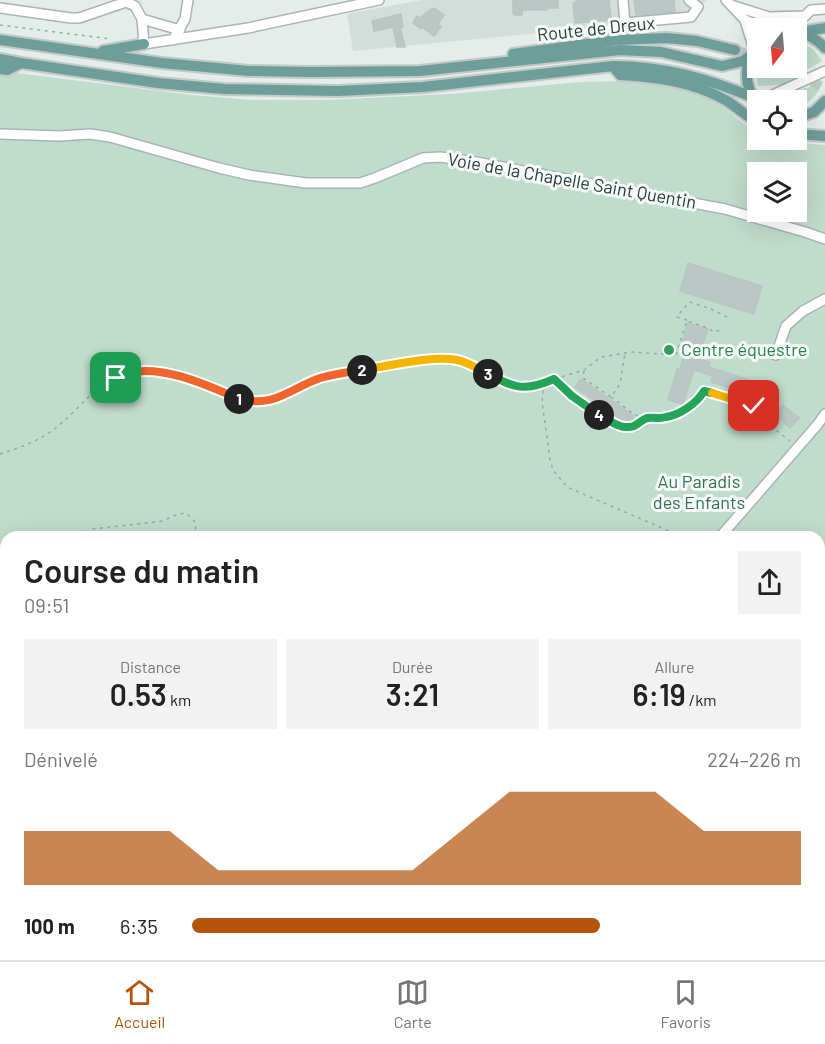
<!DOCTYPE html>
<html lang="fr">
<meta charset="utf-8">
<style>
:root{--surface:#fff;--page:#f2f2f2;--text:#222;--muted:#767676;--line:#e0e0e0;--accent:#b45309}
body{margin:0;font-family:Barlow,sans-serif;background:var(--page);color:var(--text);height:100vh;display:flex;flex-direction:column;font-size:22px;white-space:nowrap}
*{box-sizing:border-box;margin:0}
p{font-size:20px;color:var(--muted)}
.icon{flex:none;width:33px;height:33px;fill:none;stroke:currentColor;stroke-width:2;stroke-linecap:round;stroke-linejoin:round}
.map{position:relative;flex:1;overflow:hidden}
.drawer{position:absolute;left:0px;top:531px;width:825px;height:429px;display:flex;flex-direction:column;background:var(--surface);border-radius:18px 18px 0 0;box-shadow:0 6px 24px #0002}
.drawer>*{flex:none}
.needle{width:39px;rotate:196deg}
.tools{position:absolute;left:747px;top:18px;display:grid;gap:12px}
.tools a{display:grid;place-items:center;width:60px;height:60px;border-radius:0px;background:var(--surface);box-shadow:0 6px 24px #0002;font-size:30px}
.pin{position:absolute;display:grid;place-items:center;width:51px;height:51px;color:#fff;margin:-26px;border-radius:12px;box-shadow:0 3px 9px #0006}
.km{position:absolute;width:30px;height:30px;margin:-15px;border-radius:50%;background:#222;color:#fff;font-size:16px;line-height:30px;text-align:center}
.round{display:grid;place-items:center;flex:none;width:63px;height:63px;border-radius:0px;background:var(--page)}
.head{display:flex;align-items:center;justify-content:space-between;height:102px;padding:0 24px}
h1{font-size:33px;font-weight:600;line-height:45px}
.metrics{display:grid;grid-template-columns:repeat(3,1fr);gap:9px;height:102px;padding:6px 24px}
.metrics div{display:grid;align-content:center;border-radius:0px;background:var(--page);text-align:center}
.metrics b{font-size:30px;font-weight:600}
.metrics small{font-size:16px;font-weight:400}
.metrics p{font-size:16px}
.chart{height:168px;padding:12px 24px}
.chart p{display:flex;justify-content:space-between}
.chart svg{width:100%;height:108px;margin-top:6px;fill:var(--accent);opacity:.7}
ul{padding:0 24px;list-style:none;font-size:20px}
li{display:grid;grid-template-columns:96px 72px 1fr;align-items:center;height:45px}
li i{height:15px;border-radius:8px;background:var(--accent)}
.tabs{display:flex;justify-content:space-around;align-items:center;height:84px;border-top:2px solid var(--line);background:var(--surface);font-size:16px;color:var(--muted)}
.tabs a{display:grid;justify-items:center;gap:3px}
.tabs .on{color:var(--accent)}
.map>svg:first-child{display:block}
</style>
<div class="map">
<svg width="825" height="960" viewBox="0 0 825 960">
<rect width="100%" height="100%" fill="#e5edeb"/>
<polygon fill="#d3ddda" points="422,0 707,0 692,18 353,51 347,14"/>
<g fill="#c0dccc" fill-rule="evenodd">
<polygon points="803,44 813,49 822,61 805,71 791,82 781,85 758,86 756,74 758,68 796,68 797,49"/>
<path d="M0 71 192 95 251 100H328L451 94 580 82 646 81 708 95 743 123 757 129 758 140H781L811 144 825 145V960H0ZM758 172H796V212H758ZM6 537H819V954H6Z"/>
<path d="M822 84C817 96 810 102 798 108H797L796 100H782L794 91Z"/>
</g>
<g fill="#93bacc">
<polygon points="825,679 825,786 819,798 819,683"/>
<polygon points="0,729 6,735 6,799 5,796 0,795"/>
<polygon points="6,803 6,954 268,954 269,960 0,960 0,809 4,808"/>
<polygon points="350,954 498,954 501,956 505,954 770,954 772,960 337,960"/>
</g>
<g fill="#bbc7c4" stroke="#b8c6c2" stroke-width="1.5">
<polygon points="513,0 558,0 558,8 547,8 547,10 522,10 522,15 515,15 513,13"/>
<polygon points="576,0 609,0 611,20 575,23 573,3 577,2"/>
<polygon points="634,0 674,0 675,12 636,15"/>
<polygon points="434,8 444,15 438,24 441,27 434,36 422,27 421,29 413,23 417,16 420,18 430,10"/>
<polygon points="401,14 403,27 400,28 405,47 397,47 393,27 374,31 372,21"/>
<polygon points="688,263 762,286 754,314 680,291"/>
<polygon points="688,323 708,329 698,359 710,362 709,367 765,385 761,397 711,382 713,376 694,370 683,404 668,400 677,369 680,370 684,353 680,351"/>
<polygon points="581,379 634,416 628,424 575,387"/>
<polygon points="783,405 799,418 790,428 775,414"/>
</g>
<g fill="none" stroke-linecap="round" stroke-linejoin="round">
<g stroke="#bfcac8" stroke-width="10" stroke-dasharray="10 5" stroke-linecap="butt">
<polyline points="735,50 758,57"/>
<polyline points="785,68 803,76 825,89"/>
</g>
<g stroke="#a8b5b3" stroke-width="12">
<g id="minor">
<polyline points="623,0 625,23 691,17 698,7 689,0"/>
<polyline points="726,0 745,20 754,50"/>
<polyline points="731,5 769,17 805,16 811,10 825,9"/>
<polyline points="0,8 71,18 79,18 126,2 135,6 142,19 144,44 248,28 379,0"/>
<polyline points="142,19 180,30"/>
<polyline points="745,20 757,25 772,28"/>
<polyline points="173,40 185,19 188,0"/>
<polyline points="796,41 809,32"/>
<polyline points="752,97 768,97 825,71"/>
<polyline points="0,134 59,136 90,134 110,137 219,168 249,175 306,183 360,183 375,178 423,158 440,157 476,162 725,209 805,232 825,239"/>
<polyline points="773,354 776,355 786,326 803,311 825,299"/>
<polyline points="720,537 818,424 825,414"/>
<polyline points="0,633 6,632"/>
</g>
</g>
<g stroke="#c2c9c8" stroke-width="14">
<g id="major">
<path d="M796 31C808 34 817 39 825 48"/>
<polyline points="802,32 825,28"/>
<polyline points="0,40 162,63 249,71 311,72 420,71 620,50 661,52 722,66 743,61 751,55"/>
<path d="M758 45C743 63 743 86 758 104"/>
<polyline points="103,51 144,44"/>
<polyline points="513,54 616,40 667,38 697,41 735,50"/>
<path d="M0 59 21 63 158 83 224 89 338 91 423 87 613 66C662 66 706 78 752 97"/>
<path d="M613 66 620 75C656 77 695 82 727 101 738 108 747 117 758 122"/>
<polyline points="0,69 7,70 21,63"/>
<polyline points="796,118 814,112 825,101"/>
<polyline points="796,134 825,136"/>
</g>
</g>
<g stroke="#89ada8" stroke-width="1.5" stroke-dasharray="3 4.5" stroke-linecap="butt">
<polyline points="0,25 111,39"/>
<polyline points="687,320 677,317 683,309 690,302 711,309 731,319"/>
<polyline points="584,371 583,378 611,397 620,384 625,353"/>
<polyline points="555,379 584,370 601,357 632,352 676,355 687,321 708,328 714,332 724,329"/>
<polyline points="544,383 542,402 550,459 553,470 567,487 683,537"/>
<path d="M611 397C620 403 629 412 638 416 652 422 672 419 684 411 690 407 686 409 691 404 696 399 700 397 704 391L754 406 772 427 790 441"/>
<path d="M0 454C18 448 37 442 53 430 79 411 99 377 133 372 156 369 182 376 204 384 221 390 237 402 255 402 278 402 298 386 319 379 344 370 373 368 399 364 412 362 426 358 439 358 448 358 458 360 466 363 486 370 506 390 529 388 537 386 546 382 554 379L572 396 593 412 622 427 635 426 646 418"/>
<path d="M80 537 84 533 93 529 163 521 176 515 185 513C196 520 198 525 193 537"/>
<polyline points="819,585 825,581"/>
<polyline points="819,616 825,601"/>
<polyline points="819,674 825,670"/>
<polyline points="0,716 6,724"/>
<polyline points="281,954 284,960"/>
<polyline points="306,960 328,954"/>
</g>
<use href="#minor" stroke="#fff" stroke-width="9"/>
<use href="#major" stroke="#6e9e9a" stroke-width="10"/>
</g>
<g fill="none" stroke-linecap="round" stroke-linejoin="round">
<g stroke="#fff" stroke-width="12">
<path id="split-1" d="M116 378C120 376 125 374 129 373 162 364 209 386 239 399"/>
</g>
<g stroke="#fff" stroke-width="12">
<path id="split-2" d="M239 399C275 408 289 389 320 378 334 374 348 372 362 370"/>
</g>
<g stroke="#fff" stroke-width="12">
<path id="split-3" d="M362 370C389 366 432 355 457 360 468 362 478 369 488 374"/>
</g>
<g stroke="#fff" stroke-width="12">
<path id="split-4" d="M488 374C515 388 524 392 554 379L572 396 599 415"/>
</g>
<g stroke="#fff" stroke-width="12">
<path id="split-5" d="M599 415C607 419 617 427 625 427 638 428 638 421 647 418 652 417 660 419 666 417 680 415 697 403 704 391L712 393"/>
</g>
<g stroke="#fff" stroke-width="12">
<polyline id="split-6" points="712,393 754,406"/>
</g>
<use href="#split-1" stroke="#f0652b" stroke-width="8"/>
<use href="#split-2" stroke="#f0652b" stroke-width="8"/>
<use href="#split-3" stroke="#f5b400" stroke-width="8"/>
<use href="#split-4" stroke="#22a559" stroke-width="8"/>
<use href="#split-5" stroke="#22a559" stroke-width="8"/>
<use href="#split-6" stroke="#f5b400" stroke-width="8"/>
</g>
<circle fill="#2e9e5b" stroke="#f5f9f8" stroke-width="2" cx="669" cy="350" r="6"/>
<g text-anchor="middle" stroke-width="6" stroke-linejoin="round" paint-order="stroke">
<g font-size="18" fill="#263d3b" stroke="#f5f9f8">
<text transform="translate(596 29) rotate(-6)" y="6">Route de Dreux</text>
<text transform="translate(572 181) rotate(10)" y="6">Voie de la Chapelle Saint Quentin</text>
</g>
<g font-size="18" fill="#27864d" stroke="#f5f9f8" text-anchor="start">
<text x="681" y="356">Centre équestre</text>
</g>
<g font-size="18" fill="#347055" stroke="#f5f9f8">
<text x="699" y="488">Au Paradis<tspan x="699" dy="21">des Enfants</tspan></text>
</g>
</g>
</svg>
<div class="tools">
<a><svg class="needle" viewBox="-14 -14 28 28"><path d="M0-13l5 13h-10z" fill="#e53935"/><path d="M0 13l5-13h-10z" fill="#767676"/></svg></a>
<a><svg class="icon" aria-label="locate" viewBox="0 0 24 24"><circle cx="12" cy="12" r="6"/><path d="M12 2v4M12 18v4M2 12h4M18 12h4"/></svg></a>
<a><svg class="icon" aria-label="layers" viewBox="0 0 24 24"><path d="M12 4l9 5-9 5-9-5zM3 14l9 5 9-5"/></svg></a>
</div>
<div class="pin" style="left:116px;top:378px;background:#1e9e55"><svg class="icon" aria-label="arrive" viewBox="0 0 24 24"><path d="M6 21V4h12l-3 4 3 4H6"/></svg></div>
<div class="pin" style="left:754px;top:406px;background:#d93025"><svg class="icon" aria-label="check" viewBox="0 0 24 24"><path d="M5 12l5 5 9-10"/></svg></div>
<b class="km" style="left:239px;top:399px">1</b>
<b class="km" style="left:362px;top:370px">2</b>
<b class="km" style="left:488px;top:374px">3</b>
<b class="km" style="left:599px;top:415px">4</b>
<section class="drawer">
<div class="head"><div><h1>Course du matin</h1><p>09:51</p></div><a class="round"><svg class="icon" aria-label="share" viewBox="0 0 24 24"><path d="M12 15V3M7 8l5-5 5 5M5 13v7h14v-7"/></svg></a></div>
<div class="metrics">
<div><p>Distance</p><b>0.53<small> km</small></b></div>
<div><p>Durée</p><b>3:21</b></div>
<div><p>Allure</p><b>6:19<small> /km</small></b></div>
</div>
<div class="chart"><p><span>Dénivelé</span>224–226 m</p>
<svg viewBox="0 0 160 44" preserveAspectRatio="none"><path d="M0 44V22L10 22L20 22L30 22L40 38L50 38L60 38L70 38L80 38L90 22L100 6L110 6L120 6L130 6L140 22L150 22L160 22V44z"/></svg>
</div>
<ul>
<li><b>100 m</b>6:35<i style="width:67%"></i></li>
</ul>
</section>
</div>
<nav class="tabs">
<a class="on"><svg class="icon" aria-label="home" viewBox="0 0 24 24"><path d="M3 11l9-7 9 7M6 9v11h12V9"/></svg>Accueil</a>
<a><svg class="icon" aria-label="map" viewBox="0 0 24 24"><path d="M3 6l6-2 6 2 6-2v14l-6 2-6-2-6 2zM9 4v14M15 6v14"/></svg>Carte</a>
<a><svg class="icon" aria-label="saved" viewBox="0 0 24 24"><path d="M7 4h10v16l-5-4-5 4z"/></svg>Favoris</a>
</nav>
